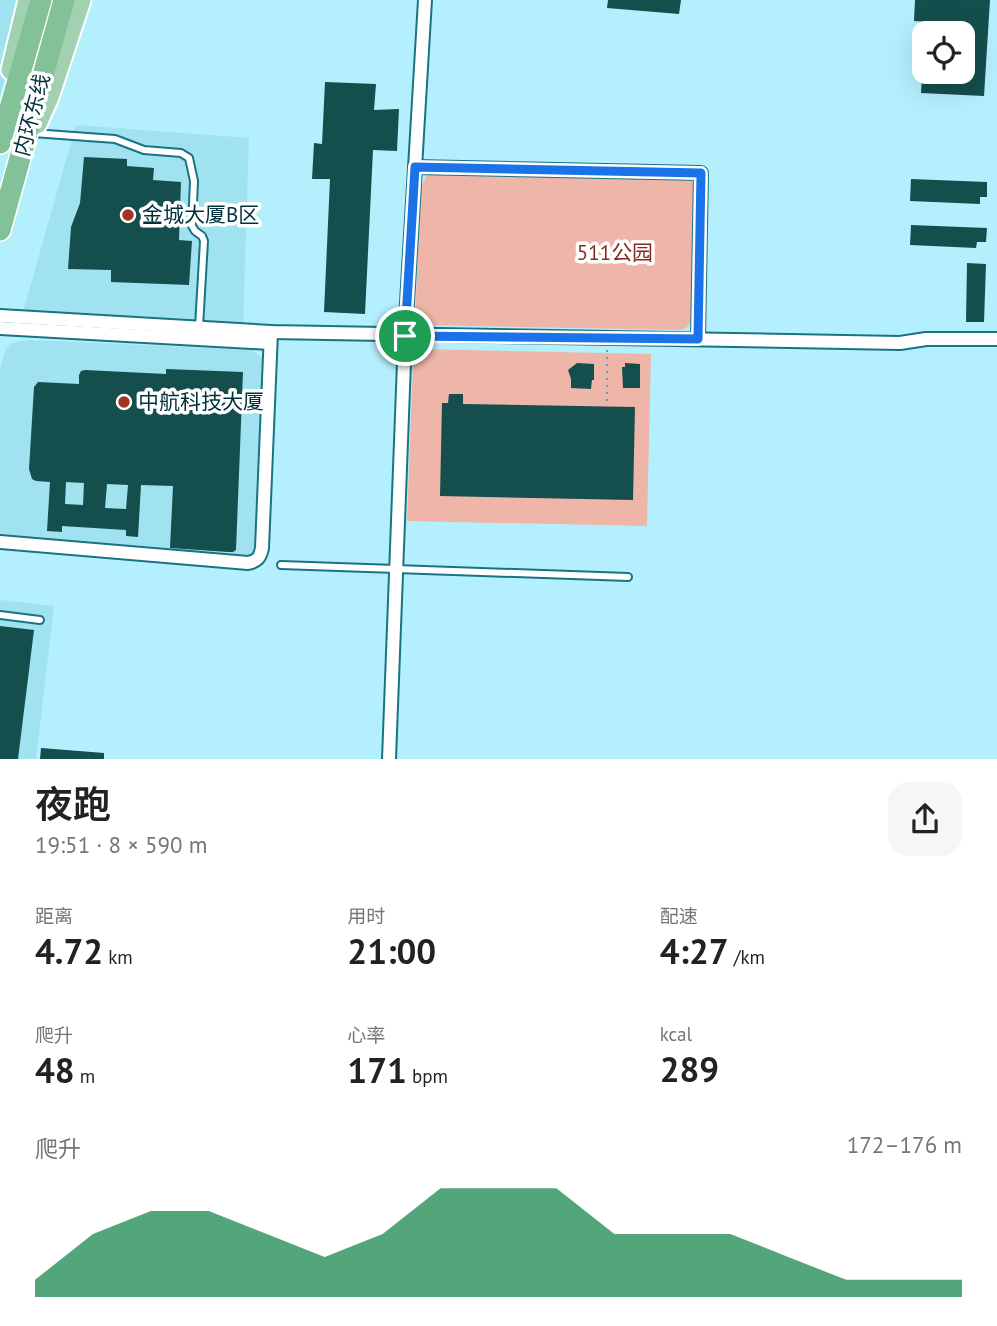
<!DOCTYPE html>
<html lang="zh">
<meta charset="utf-8">
<style>
:root{--surface:#fff;--page:#f6f6f6;--text:#222;--muted:#767676;--accent:#0b8043}
body{margin:0;font-family:"PT Sans","Noto Sans SC",sans-serif;background:var(--page);color:var(--text);height:100vh;display:flex;flex-direction:column;font-size:26px;white-space:nowrap}
*{box-sizing:border-box;margin:0}
p{font-size:23px;color:var(--muted)}
.icon{flex:none;width:38px;height:38px;fill:none;stroke:currentColor;stroke-width:2;stroke-linecap:round;stroke-linejoin:round}
.map{position:relative;height:759px;overflow:hidden}
.details{display:flex;flex-direction:column;background:var(--surface);flex:1}
.details>*{flex:none}
.tools{position:absolute;left:912px;top:21px;display:grid;gap:14px}
.tools a{display:grid;place-items:center;width:63px;height:63px;border-radius:14px;background:var(--surface);box-shadow:0 7px 28px #0002;font-size:35px}
.pin{position:absolute;display:grid;place-items:center;width:60px;height:60px;color:#fff;margin:-30px;border:4px solid #fff;border-radius:50%;box-shadow:0 2px 7px #0007}
.round{display:grid;place-items:center;flex:none;width:74px;height:74px;border-radius:21px;background:var(--page)}
.summary{display:flex;align-items:center;justify-content:space-between;height:119px;padding:0 35px}
h1{font-size:38px;font-weight:600;line-height:52px}
.figures{display:grid;grid-template-columns:repeat(3,1fr);gap:10px;height:119px;padding:7px 35px}
.figures div{display:grid;align-content:center}
.figures b{font-size:35px;font-weight:600}
.figures small{font-size:19px;font-weight:400}
.figures p{font-size:19px}
.chart{height:196px;padding:14px 35px}
.chart p{display:flex;justify-content:space-between}
.chart svg{width:100%;height:126px;margin-top:7px;fill:var(--accent);opacity:.7}
.map>svg:first-child{display:block}
</style>
<div class="map">
<svg width="997" height="759" viewBox="0 0 997 759">
<rect width="100%" height="100%" fill="#b4effd"/>
<g fill="#a1e2f0">
<polygon points="0,0 27,0 0,96"/>
<polygon points="76,125 249,138 243,326 23,312"/>
<polygon points="29,340 252,350 259,355 265,361 257,543 254,553 243,556 0,535 0,368 5,351 11,343"/>
<polygon points="0,600 54,606 36,759 0,759"/>
</g>
<g fill="#eeb6a9">
<path d="M433 173 686 178 692 181 695 189 692 316C690 325 689 328 680 330L420 325 416 322 415 318 421 187 427 175Z"/>
<polygon points="419,349 651,354 647,526 407,521 413,361 415,354"/>
</g>
<g fill="#144e4d" fill-rule="evenodd">
<polygon points="608,0 681,0 679,14 607,8"/>
<polygon points="915,0 990,0 984,96 921,93 922,75 967,77 968,58 962,57 962,24 914,21"/>
<polygon points="325,82 376,84 374,110 399,109 397,151 373,150 365,314 324,312 330,179 312,179 314,143 322,144"/>
<polygon points="84,157 127,159 127,166 154,168 153,180 181,182 179,240 192,241 189,285 111,282 111,270 68,269 71,227 80,203"/>
<polygon points="911,179 987,182 987,197 980,197 980,204 910,201"/>
<polygon points="911,225 987,228 986,242 977,242 976,248 910,245"/>
<polygon points="967,263 986,264 984,322 966,322"/>
<polygon points="577,363 594,364 594,380 592,380 591,389 571,388 571,379 568,370"/>
<polygon points="625,363 640,364 640,388 623,388 622,367 625,367"/>
<path d="M166 369 243 372 236 550 233 552H228L170 548 173 486 141 485 138 537 126 536V530L62 526V532L47 531 50 482 36 481 32 479 29 469 34 387 38 382 79 384V375L81 371 85 370 166 374ZM66 482 84 483 83 505 65 504ZM107 484 128 485 126 509 105 508Z"/>
<polygon points="449,394 463,394 463,404 635,407 633,500 440,496 442,403 448,403"/>
<polygon points="0,626 34,630 18,759 0,759"/>
<polygon points="41,748 104,753 104,759 40,759"/>
</g>
<g fill="none" stroke-linecap="round" stroke-linejoin="round">
<g stroke="#197384" stroke-width="10">
<g id="service">
<polyline points="33,133 115,139 144,150 181,153 189,158 194,181 192,226 195,231 202,236 204,241 199,327"/>
<polyline points="281,565 628,577"/>
<polyline points="0,615 40,620"/>
</g>
</g>
<g stroke="#197384" stroke-width="16">
<g id="minor">
<polyline points="415,167 701,173 698,339"/>
<polyline points="0,316 271,332 900,343 926,339 997,339"/>
<polyline points="0,328 270,343"/>
<path d="M0 542 248 563C257 561 260 558 262 548L271 332"/>
<polyline points="389,759 405,336 425,0"/>
</g>
</g>
<g stroke="#fff" stroke-width="23">
<g id="primary">
<polyline points="11,70 28,0"/>
<polyline points="37,124 49,97 81,0"/>
</g>
</g>
<g stroke="#fff" stroke-width="24">
<g id="trunk">
<polyline points="0,143 41,0"/>
<polyline points="0,230 64,0"/>
</g>
</g>
<polyline stroke="#679ea9" stroke-width="2" stroke-dasharray="2 5" stroke-linecap="butt" points="607,401 607,349"/>
<use href="#service" stroke="#fff" stroke-width="6"/>
<use href="#minor" stroke="#fff" stroke-width="12"/>
<use href="#primary" stroke="#a2d1b2" stroke-width="19"/>
<use href="#trunk" stroke="#83c298" stroke-width="21"/>
</g>
<g fill="none" stroke-linecap="round" stroke-linejoin="round">
<g stroke="#fff" stroke-width="14">
<polygon id="route" points="415,167 701,173 698,339 405,336"/>
</g>
<use href="#route" stroke="#1a73e8" stroke-width="9"/>
</g>
<g fill="#9f3621" stroke="#fff" stroke-width="2.5">
<circle cx="128" cy="215" r="7"/>
<circle cx="124" cy="402" r="7"/>
</g>
<g text-anchor="middle" stroke-width="7" stroke-linejoin="round" paint-order="stroke">
<g font-size="21" fill="#00313a" stroke="#fff">
<text transform="translate(32 115) rotate(-75)" y="7">内环东线</text>
</g>
<g font-size="21" fill="#00313a" stroke="#fff" text-anchor="start">
<text x="142" y="222">金城大厦B区</text>
<text x="138" y="409">中航科技大厦</text>
</g>
<g font-size="21" fill="#852b1a" stroke="#fff">
<text x="615" y="260">511公园</text>
</g>
</g>
</svg>
<div class="tools">
<a><svg class="icon" aria-label="locate" viewBox="0 0 24 24"><circle cx="12" cy="12" r="6"/><path d="M12 2v4M12 18v4M2 12h4M18 12h4"/></svg></a>
</div>
<div class="pin" style="left:405px;top:336px;background:#1e9e55"><svg class="icon" aria-label="arrive" viewBox="0 0 24 24"><path d="M6 21V4h12l-3 4 3 4H6"/></svg></div>
</div>
<section class="details">
<div class="summary"><div><h1>夜跑</h1><p>19:51 · 8 × 590 m</p></div><a class="round"><svg class="icon" aria-label="share" viewBox="0 0 24 24"><path d="M12 15V3M7 8l5-5 5 5M5 13v7h14v-7"/></svg></a></div>
<div class="figures">
<div><p>距离</p><b>4.72<small> km</small></b></div>
<div><p>用时</p><b>21:00</b></div>
<div><p>配速</p><b>4:27<small> /km</small></b></div>
</div>
<div class="figures">
<div><p>爬升</p><b>48<small> m</small></b></div>
<div><p>心率</p><b>171<small> bpm</small></b></div>
<div><p>kcal</p><b>289</b></div>
</div>
<div class="chart"><p><span>爬升</span>172–176 m</p>
<svg viewBox="0 0 160 44" preserveAspectRatio="none"><path d="M0 44V38L10 22L20 14L30 14L40 22L50 30L60 22L70 6L80 6L90 6L100 22L110 22L120 22L130 30L140 38L150 38L160 38V44z"/></svg>
</div>
</section>
